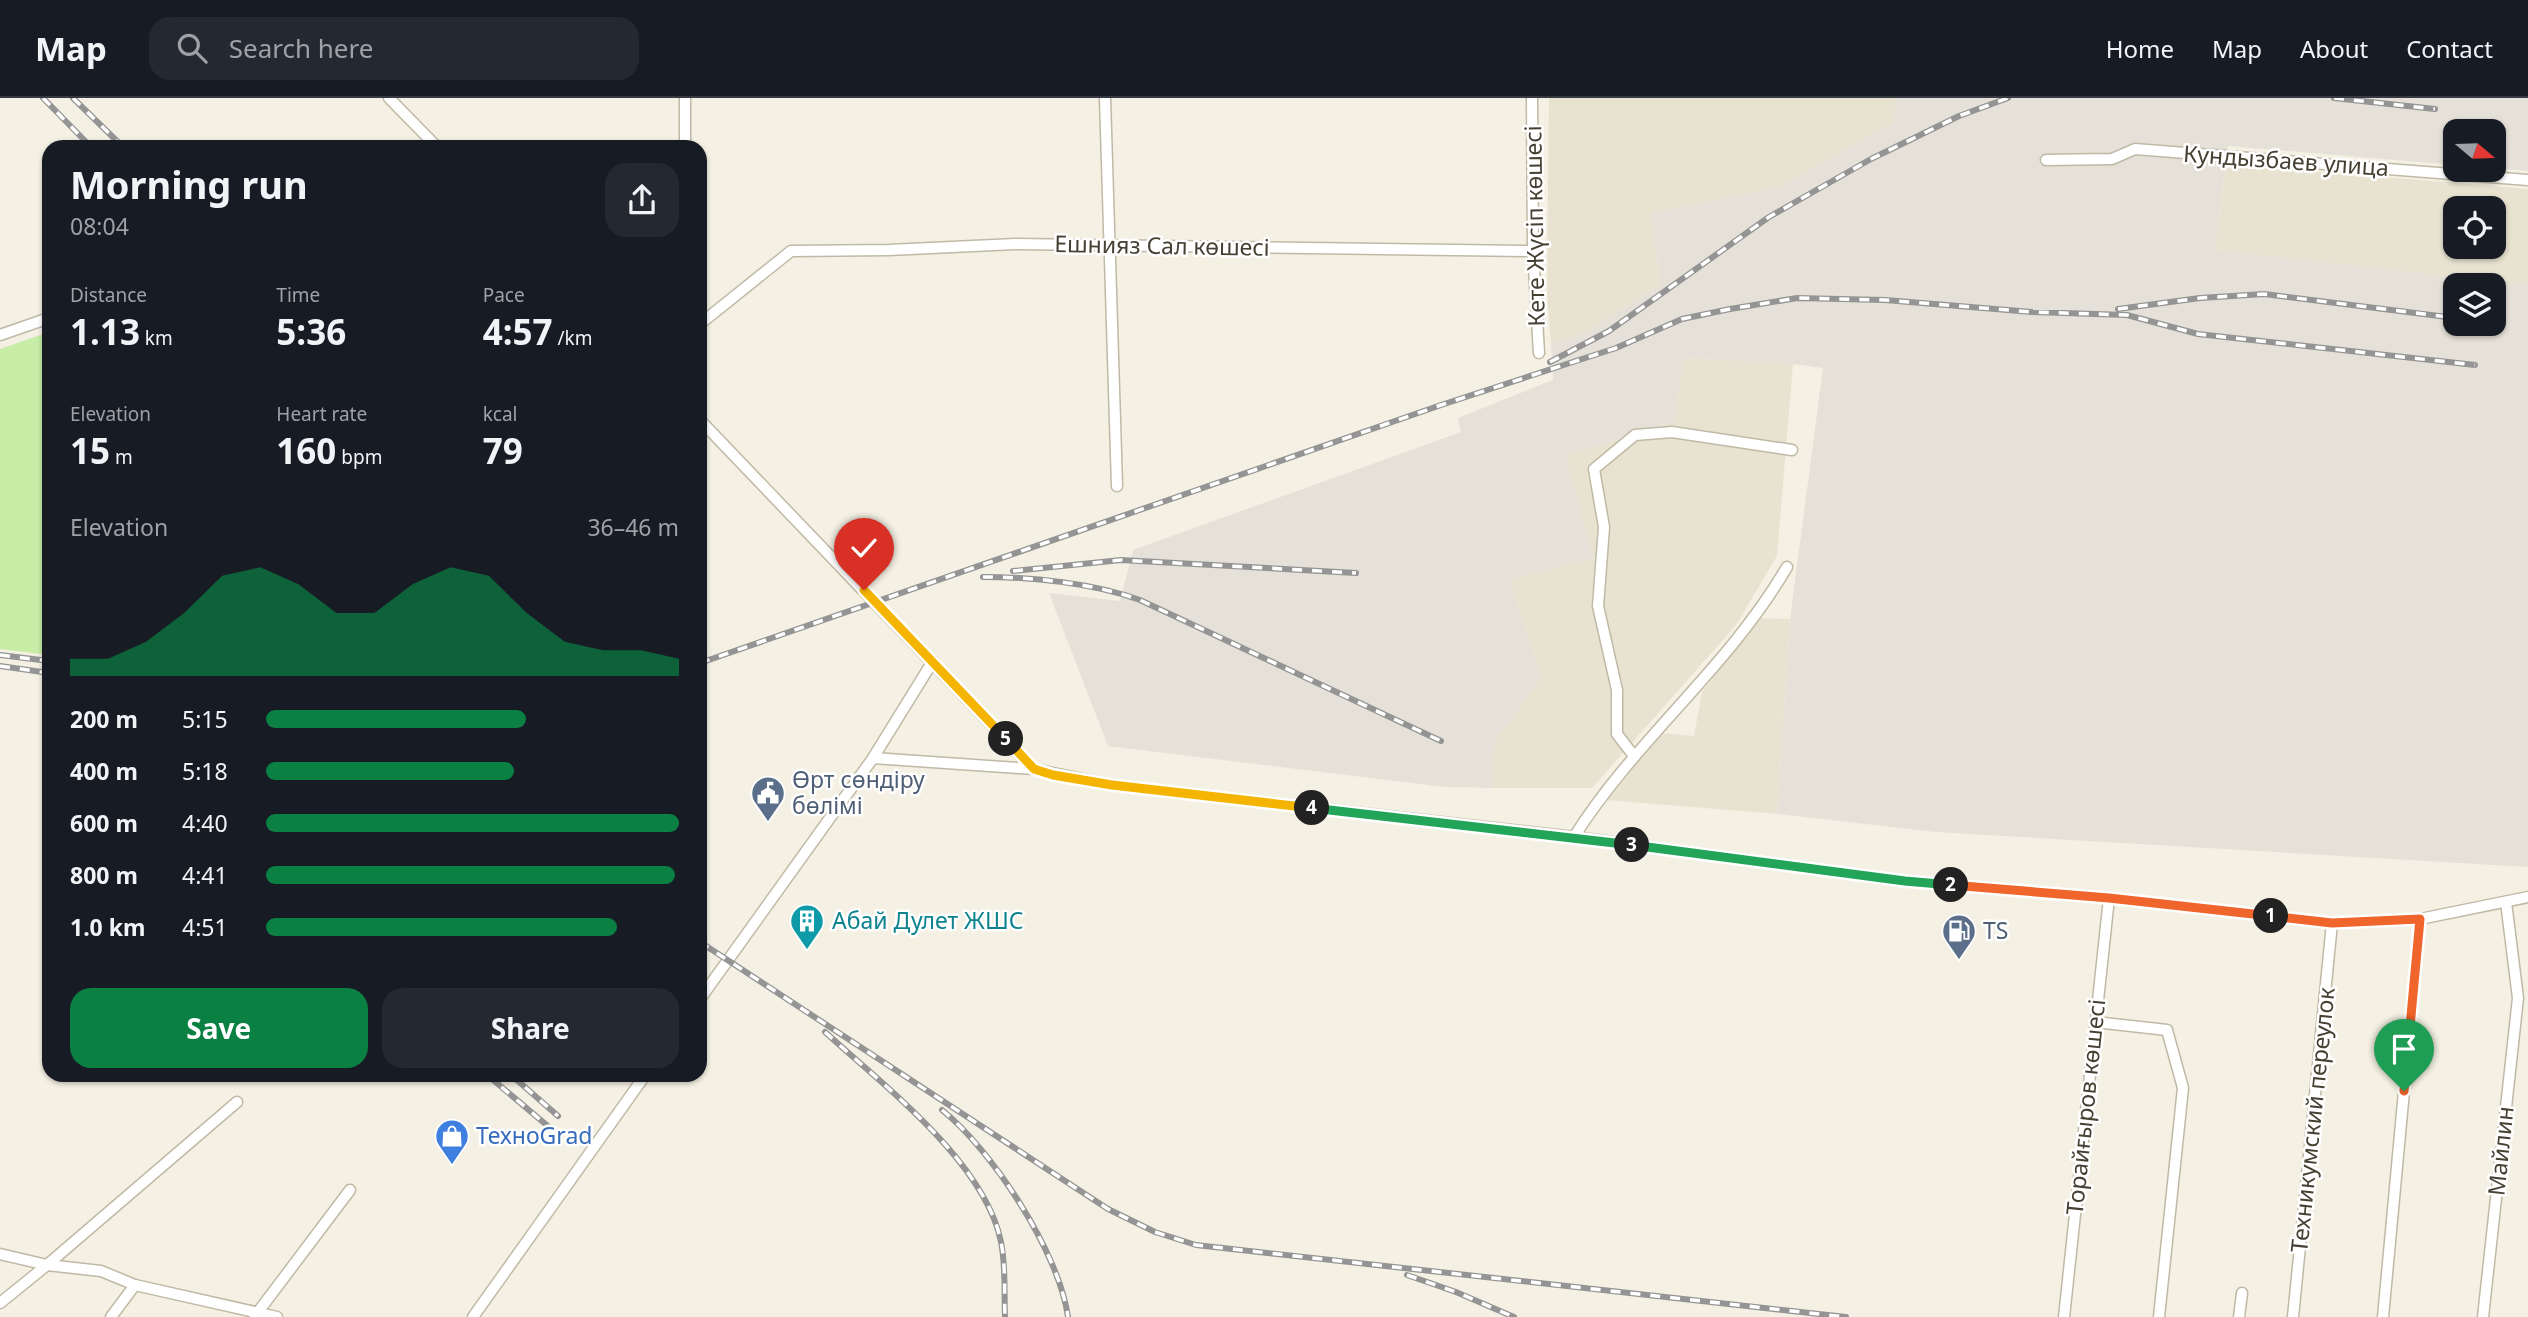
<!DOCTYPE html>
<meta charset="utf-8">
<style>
:root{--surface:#171b24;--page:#242831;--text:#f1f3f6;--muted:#9ea1a6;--line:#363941;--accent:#0b8043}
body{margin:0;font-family:"Noto Sans",sans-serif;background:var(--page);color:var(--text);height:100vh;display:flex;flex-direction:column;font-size:26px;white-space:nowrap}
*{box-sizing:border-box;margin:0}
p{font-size:23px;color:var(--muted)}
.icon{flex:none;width:38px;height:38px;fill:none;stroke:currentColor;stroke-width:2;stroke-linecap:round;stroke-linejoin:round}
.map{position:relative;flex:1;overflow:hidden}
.side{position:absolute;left:42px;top:42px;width:665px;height:942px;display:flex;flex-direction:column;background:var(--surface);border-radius:21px;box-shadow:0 2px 5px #0004}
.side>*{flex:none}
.needle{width:46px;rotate:109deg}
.buttons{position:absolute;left:2443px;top:21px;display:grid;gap:14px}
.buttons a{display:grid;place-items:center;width:63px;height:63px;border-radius:14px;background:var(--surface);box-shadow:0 2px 5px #0004;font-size:35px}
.pin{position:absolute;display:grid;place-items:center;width:60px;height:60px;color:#fff;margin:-72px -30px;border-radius:50% 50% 50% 0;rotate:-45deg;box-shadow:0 0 7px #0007}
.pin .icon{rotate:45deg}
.km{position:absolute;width:35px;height:35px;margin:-18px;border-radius:50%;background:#222;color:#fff;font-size:19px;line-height:35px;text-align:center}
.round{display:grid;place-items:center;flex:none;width:74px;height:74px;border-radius:21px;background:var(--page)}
.overview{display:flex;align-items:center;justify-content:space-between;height:119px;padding:0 28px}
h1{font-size:38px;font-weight:700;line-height:52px}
.stats{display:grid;grid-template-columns:repeat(3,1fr);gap:10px;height:119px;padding:7px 28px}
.stats div{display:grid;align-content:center}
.stats b{font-size:35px;font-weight:700}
.stats small{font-size:19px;font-weight:400}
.stats p{font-size:19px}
.chart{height:196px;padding:14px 28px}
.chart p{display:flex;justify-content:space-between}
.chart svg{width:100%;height:126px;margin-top:7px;fill:var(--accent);opacity:.7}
.primary-button{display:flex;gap:14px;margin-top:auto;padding:14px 28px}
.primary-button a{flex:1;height:80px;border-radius:21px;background:var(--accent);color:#fff;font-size:28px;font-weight:700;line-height:80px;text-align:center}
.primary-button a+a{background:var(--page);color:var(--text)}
ul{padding:0 28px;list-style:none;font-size:23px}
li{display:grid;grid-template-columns:112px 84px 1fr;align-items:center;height:52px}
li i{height:18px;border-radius:9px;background:var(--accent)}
header{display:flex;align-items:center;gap:42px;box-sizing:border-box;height:98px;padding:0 35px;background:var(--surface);border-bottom:2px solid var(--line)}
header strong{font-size:33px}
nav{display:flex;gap:38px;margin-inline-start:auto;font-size:24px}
.search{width:490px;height:63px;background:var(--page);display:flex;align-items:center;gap:18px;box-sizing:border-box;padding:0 24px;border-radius:21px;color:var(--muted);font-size:26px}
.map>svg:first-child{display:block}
</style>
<header>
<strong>Map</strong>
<div class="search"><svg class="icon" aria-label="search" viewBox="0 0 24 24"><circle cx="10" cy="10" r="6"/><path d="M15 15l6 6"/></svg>Search here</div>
<nav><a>Home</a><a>Map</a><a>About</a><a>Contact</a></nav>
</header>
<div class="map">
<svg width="2528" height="1219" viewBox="0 0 2528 1219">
<rect width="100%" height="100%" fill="#f4f0e3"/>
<g fill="#e8e3d0" fill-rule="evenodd">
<polygon points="1549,0 1896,0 1894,24 1779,89 1651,115 1660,187 1580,237 1551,246 1547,198"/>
<path d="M2226 66 2528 91V187L2215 152ZM2455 110H2494V149H2455Z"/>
<polygon points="1684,260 1793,266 1777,458 1736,527 1592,690 1492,690 1494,644 1541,579 1510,481 1593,460 1565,358 1674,323"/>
<polygon points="1760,520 1790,521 1777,716 1607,702 1660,635 1694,638 1702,594"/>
</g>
<path fill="#e5e1d8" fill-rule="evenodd" d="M1896 0H2528V73L2494 70V33H2455V67L2228 48 2215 152 2528 187V769L1936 734 1777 716 1790 521 1823 270 1793 266 1684 260 1674 323 1566 358 1593 460 1510 481 1541 579 1495 644 1492 690 1445 689 1108 648 1049 495 1120 503 1133 452 1461 334 1458 320 1553 282 1551 246 1580 237 1660 187 1651 115 1779 89 1894 24ZM2455 187H2494V226H2455Z"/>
<polygon fill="#c7eda7" points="49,234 49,557 0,551 0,251"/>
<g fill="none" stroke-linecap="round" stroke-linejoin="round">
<g stroke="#c0b9a5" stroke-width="13">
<g id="minor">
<polyline points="389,0 437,49"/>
<polyline points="685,0 685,49"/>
<polyline points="1105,0 1117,388"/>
<polyline points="1532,0 1533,153 1539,255"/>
<polyline points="2046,62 2112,61 2135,51 2528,82"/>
<polyline points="700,226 791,153 889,152 1015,146 1533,153"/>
<polyline points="0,237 49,220"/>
<polyline points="700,322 1034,671 1112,687 1574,739 1905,783 2109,800 2332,825 2420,821 2528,799"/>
<polyline points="1634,658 1617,636 1617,592 1598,508 1604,429 1594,371 1635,337 1672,334 1792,352"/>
<polyline points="873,660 1034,671"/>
<path d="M1574 739C1635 642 1729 569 1787 469"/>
<polyline points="700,901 873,660 933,563"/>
<polyline points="2095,924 2167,932 2183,990 2159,1219"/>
<polyline points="0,1156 47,1167 101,1173 135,1187 277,1219"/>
<polyline points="0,1205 47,1167 237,1004"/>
<polyline points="255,1218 350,1092"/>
<polyline points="111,1219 135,1187"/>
<polyline points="473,1219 646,976"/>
<polyline points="2064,1219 2109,800"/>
<polyline points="2239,1219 2242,1195"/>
<polyline points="2293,1219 2332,825"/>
<polyline points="2383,1219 2420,821"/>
<polyline points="2483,1219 2518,900 2506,804"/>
</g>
</g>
<use href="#minor" stroke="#fff" stroke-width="10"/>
<g stroke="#949494" stroke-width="6">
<g id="rail">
<polyline points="43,0 91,49"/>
<polyline points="73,0 123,49"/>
<polyline points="2334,0 2435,11"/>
<polyline points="2118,211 2200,200 2264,196 2455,220"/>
<polyline points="1550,264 1609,233 1769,119 1871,61 1959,18 2008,0"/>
<polyline points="1013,473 1121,462 1356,475"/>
<path d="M983 479C1033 479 1093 485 1140 502L1441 643"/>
<polyline points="0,557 49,563"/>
<polyline points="700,565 1441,307 1616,250 1682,221 1730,211 1797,200 1885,202 2032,214 2127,217 2198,236 2475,267"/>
<polyline points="0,568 49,575"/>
<polyline points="700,844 1108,1111 1155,1134 1196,1147 1846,1219"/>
<path d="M825 934C884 988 985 1064 1001 1144 1006 1168 1004 1195 1005 1219"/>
<polyline points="486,976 549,1029"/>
<polyline points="510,976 558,1018"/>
<path d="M942 1012C992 1052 1059 1154 1068 1219"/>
<polyline points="1407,1177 1456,1194 1514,1219"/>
</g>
</g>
<use href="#rail" stroke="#fff" stroke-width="3.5" stroke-dasharray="10" stroke-linecap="butt"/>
</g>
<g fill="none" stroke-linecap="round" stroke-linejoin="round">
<g stroke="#fff" stroke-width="14">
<polyline id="split-1" points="2271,818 2332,825 2420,821 2404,993"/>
</g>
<g stroke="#fff" stroke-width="14">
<polyline id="split-2" points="1951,787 2109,800 2271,818"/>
</g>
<g stroke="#fff" stroke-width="14">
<polyline id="split-3" points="1632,747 1905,783 1951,787"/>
</g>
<g stroke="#fff" stroke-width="14">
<polyline id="split-4" points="1312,710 1632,747"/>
</g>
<g stroke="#fff" stroke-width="14">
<polyline id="split-5" points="1006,641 1034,671 1053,677 1112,687 1312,710"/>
</g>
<g stroke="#fff" stroke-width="14">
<polyline id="split-6" points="864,492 1006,641"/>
</g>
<use href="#split-1" stroke="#f0652b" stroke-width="9"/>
<use href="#split-2" stroke="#f0652b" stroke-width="9"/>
<use href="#split-3" stroke="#22a559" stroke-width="9"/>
<use href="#split-4" stroke="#22a559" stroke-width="9"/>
<use href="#split-5" stroke="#f5b400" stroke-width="9"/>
<use href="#split-6" stroke="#f5b400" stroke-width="9"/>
</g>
<defs>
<g id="civic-pin" transform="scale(1.75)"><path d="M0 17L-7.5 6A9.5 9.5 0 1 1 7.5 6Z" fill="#5c6f8a" stroke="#fff"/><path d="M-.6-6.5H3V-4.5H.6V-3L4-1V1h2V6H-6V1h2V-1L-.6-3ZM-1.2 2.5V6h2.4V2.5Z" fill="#fff"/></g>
<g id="building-pin" transform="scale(1.75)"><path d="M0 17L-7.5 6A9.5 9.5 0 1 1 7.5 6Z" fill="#0f9aa8" stroke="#fff"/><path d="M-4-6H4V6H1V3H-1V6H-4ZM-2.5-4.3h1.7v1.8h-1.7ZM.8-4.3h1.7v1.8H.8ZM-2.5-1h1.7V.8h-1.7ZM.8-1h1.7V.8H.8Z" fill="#fff"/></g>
<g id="fuel-pin" transform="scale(1.75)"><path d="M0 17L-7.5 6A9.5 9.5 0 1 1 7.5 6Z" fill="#5c6f8a" stroke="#fff"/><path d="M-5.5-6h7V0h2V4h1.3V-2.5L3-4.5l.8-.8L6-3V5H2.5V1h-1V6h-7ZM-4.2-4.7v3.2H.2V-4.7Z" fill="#fff"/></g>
<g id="shop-pin" transform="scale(1.75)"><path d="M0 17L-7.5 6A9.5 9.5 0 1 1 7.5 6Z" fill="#3f7fe0" stroke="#fff"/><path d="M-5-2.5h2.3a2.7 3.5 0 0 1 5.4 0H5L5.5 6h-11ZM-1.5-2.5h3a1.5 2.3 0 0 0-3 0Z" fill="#fff"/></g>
</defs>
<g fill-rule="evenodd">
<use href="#civic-pin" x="768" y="695"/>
<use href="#building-pin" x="807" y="823"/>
<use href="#fuel-pin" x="1959" y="833"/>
<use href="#shop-pin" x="452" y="1038"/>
</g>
<g text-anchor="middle" stroke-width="5" stroke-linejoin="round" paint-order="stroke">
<g font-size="23" fill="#464033" stroke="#fff">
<text transform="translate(2286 63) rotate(4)" y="8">Кундызбаев улица</text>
<text transform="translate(1535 128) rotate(-91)" y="8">Кете Жүсіп көшесі</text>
<text transform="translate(1162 148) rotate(1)" y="8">Ешнияз Сал көшесі</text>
<text transform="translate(2086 1009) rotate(-84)" y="8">Торайғыров көшесі</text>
<text transform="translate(2313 1022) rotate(-84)" y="8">Техникумский переулок</text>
<text transform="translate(2501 1053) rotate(-84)" y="8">Майлин</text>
</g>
<g font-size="23" fill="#4e5e75" stroke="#fff" text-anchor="start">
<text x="792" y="690">Өрт сөндіру<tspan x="792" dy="26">бөлімі</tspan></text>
<text x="1983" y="841">TS</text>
</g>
<g font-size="23" fill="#0d838f" stroke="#fff" text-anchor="start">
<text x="832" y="831">Абай Дулет ЖШС</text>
</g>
<g font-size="23" fill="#366cbe" stroke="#fff" text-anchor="start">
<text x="476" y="1046">ТехноGrad</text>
</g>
</g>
</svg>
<div class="buttons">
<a><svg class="needle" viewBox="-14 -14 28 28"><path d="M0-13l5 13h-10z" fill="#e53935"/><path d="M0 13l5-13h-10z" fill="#9ea1a6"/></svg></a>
<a><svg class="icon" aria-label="locate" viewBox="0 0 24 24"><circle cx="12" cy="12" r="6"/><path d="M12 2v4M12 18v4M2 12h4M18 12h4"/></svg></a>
<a><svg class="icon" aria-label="layers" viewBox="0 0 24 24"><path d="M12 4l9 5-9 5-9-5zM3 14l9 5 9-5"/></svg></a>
</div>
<div class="pin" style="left:2404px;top:993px;background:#1e9e55"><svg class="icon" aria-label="arrive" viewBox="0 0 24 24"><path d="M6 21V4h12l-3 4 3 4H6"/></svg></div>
<div class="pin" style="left:864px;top:492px;background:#d93025"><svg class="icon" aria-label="check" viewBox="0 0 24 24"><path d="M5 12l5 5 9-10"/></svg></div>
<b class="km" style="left:2271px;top:818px">1</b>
<b class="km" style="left:1951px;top:787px">2</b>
<b class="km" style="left:1632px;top:747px">3</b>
<b class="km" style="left:1312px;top:710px">4</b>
<b class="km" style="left:1006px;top:641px">5</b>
<section class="side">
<div class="overview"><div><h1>Morning run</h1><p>08:04</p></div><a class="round"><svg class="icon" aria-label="share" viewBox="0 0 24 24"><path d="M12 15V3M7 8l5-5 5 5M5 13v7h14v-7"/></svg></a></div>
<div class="stats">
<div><p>Distance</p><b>1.13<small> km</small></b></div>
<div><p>Time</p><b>5:36</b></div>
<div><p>Pace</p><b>4:57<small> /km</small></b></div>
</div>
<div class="stats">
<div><p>Elevation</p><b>15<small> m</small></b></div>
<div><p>Heart rate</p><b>160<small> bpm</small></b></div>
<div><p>kcal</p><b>79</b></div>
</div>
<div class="chart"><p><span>Elevation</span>36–46 m</p>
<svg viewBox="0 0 160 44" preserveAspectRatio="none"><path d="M0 44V38L10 38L20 32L30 22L40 9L50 6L60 12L70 22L80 22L90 12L100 6L110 9L120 22L130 32L140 35L150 35L160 38V44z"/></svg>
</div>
<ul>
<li><b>200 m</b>5:15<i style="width:63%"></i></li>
<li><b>400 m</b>5:18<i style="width:60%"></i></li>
<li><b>600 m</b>4:40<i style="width:100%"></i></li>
<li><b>800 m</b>4:41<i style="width:99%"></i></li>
<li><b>1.0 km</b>4:51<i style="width:85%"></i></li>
</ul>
<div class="primary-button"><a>Save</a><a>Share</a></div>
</section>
</div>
